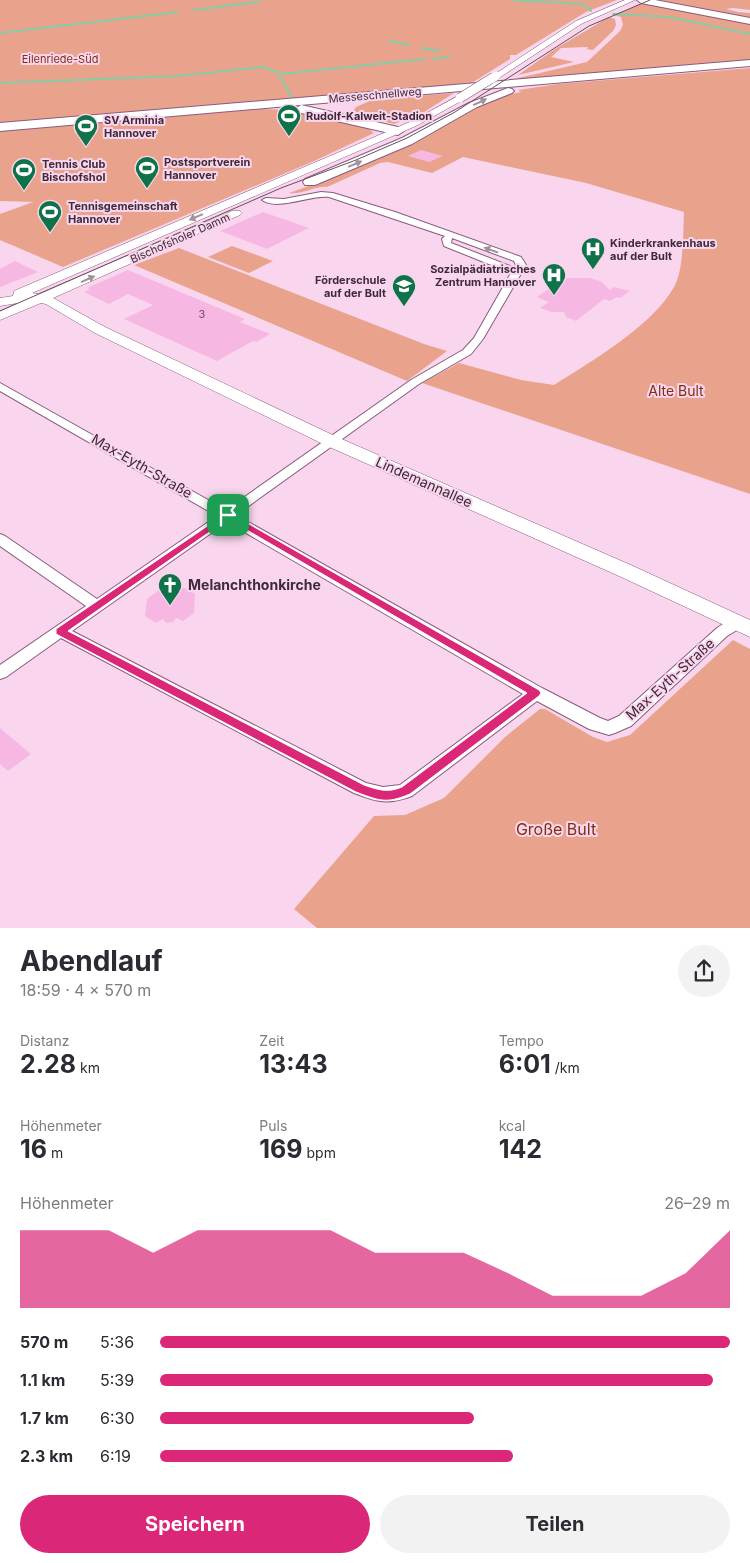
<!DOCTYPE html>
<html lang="de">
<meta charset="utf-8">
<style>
:root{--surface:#fff;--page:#f2f2f3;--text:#2b2b33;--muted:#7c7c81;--accent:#db2777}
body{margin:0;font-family:Inter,sans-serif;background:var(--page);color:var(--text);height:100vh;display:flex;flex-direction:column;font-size:19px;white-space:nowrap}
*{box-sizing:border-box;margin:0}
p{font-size:16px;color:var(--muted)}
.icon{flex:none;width:28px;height:28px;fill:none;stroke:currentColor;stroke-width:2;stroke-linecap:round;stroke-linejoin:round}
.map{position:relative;height:928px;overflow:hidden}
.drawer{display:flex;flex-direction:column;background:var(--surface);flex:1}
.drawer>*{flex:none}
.pin{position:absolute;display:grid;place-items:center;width:42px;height:42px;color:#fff;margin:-21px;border-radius:10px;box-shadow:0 2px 8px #0006}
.round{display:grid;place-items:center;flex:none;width:52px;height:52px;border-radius:26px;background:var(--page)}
.summary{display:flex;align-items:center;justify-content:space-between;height:85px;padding:0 20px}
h1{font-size:28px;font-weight:700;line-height:38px}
.figures{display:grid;grid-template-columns:repeat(3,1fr);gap:8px;height:85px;padding:5px 20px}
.figures div{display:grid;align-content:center}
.figures b{font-size:25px;font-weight:700}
.figures small{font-size:14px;font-weight:400}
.figures p{font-size:14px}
.chart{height:140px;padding:10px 20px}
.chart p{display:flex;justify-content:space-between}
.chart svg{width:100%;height:90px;margin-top:5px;fill:var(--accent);opacity:.7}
.primary-button{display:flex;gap:10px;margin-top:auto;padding:10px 20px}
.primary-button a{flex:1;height:58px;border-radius:30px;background:var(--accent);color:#fff;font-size:20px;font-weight:700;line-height:58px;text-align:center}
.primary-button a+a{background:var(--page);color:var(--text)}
ul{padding:0 20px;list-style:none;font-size:16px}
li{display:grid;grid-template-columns:80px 60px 1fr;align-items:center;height:38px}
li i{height:12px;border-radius:6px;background:var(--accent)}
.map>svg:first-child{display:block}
</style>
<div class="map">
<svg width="750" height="928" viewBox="0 0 750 928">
<rect width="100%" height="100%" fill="#f9d6ed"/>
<g fill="#e9a38d">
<polygon points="0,0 617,0 586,12 516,55 510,55 510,59 467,86 0,125"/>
<polygon points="660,0 750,0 750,10 733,8 726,9 738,12 750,13 750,19"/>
<polygon points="644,3 750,22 750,61 515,80 514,79 587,62 620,31 623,25 621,17 614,15"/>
<polygon points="609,17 615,19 616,25 613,31 593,50 587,49 588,47 561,48 551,57 574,62 518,75 555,49"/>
<path d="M750 68V494L422 383 459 363 521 380 554 385C592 361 652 326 674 287 684 270 683 232 684 212L586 183 463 157 432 173 388 162 380 163 327 187C318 185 302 195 289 193L334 177 412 141 496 97 521 92 518 90 558 84Z"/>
<polygon points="454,93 421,114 394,124 361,116 354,110 356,107 372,100"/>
<polygon points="260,109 298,110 368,128 374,133 312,162 63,267 0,240 0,214 33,202 0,201 0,130"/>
<polygon points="232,246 273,261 249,273 208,257"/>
<polygon points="179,248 424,344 447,351 407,381 134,265"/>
<polygon points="733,640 750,649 750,928 317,928 294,909 374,816 405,815 444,798 505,737 540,709 545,709 593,737 607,742 630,735"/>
</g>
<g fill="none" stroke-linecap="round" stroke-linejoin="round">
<g stroke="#86cca4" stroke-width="2">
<polyline points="512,0 584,4 591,11"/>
<polyline points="194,10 257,2 260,0"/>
<polyline points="613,14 670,17 750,34"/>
<polyline points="0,33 178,12"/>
<polyline points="389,41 409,45"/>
<polyline points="421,48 440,51"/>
<polyline points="432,59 450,57"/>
<polyline points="280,76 292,98"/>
<polyline points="0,83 177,76 263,67 281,74 425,59"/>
</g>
</g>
<g fill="#f6b8e3">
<polygon points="421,150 443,156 429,162 408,156"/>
<polygon points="263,212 289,221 309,228 267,249 220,231"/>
<polygon points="15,261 38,272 0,287 0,269"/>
<polygon points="128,270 245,319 240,322 270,334 256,342 253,341 217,361 124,319 153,305 128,294 109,304 84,292 90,290 87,288"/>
<polygon points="548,278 590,278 600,281 610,290 614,287 630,291 620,298 617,297 610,301 604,299 576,321 566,317 564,312 552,312 540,308 549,302 537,297 553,286"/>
<polygon points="185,588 195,594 194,613 183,621 176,618 173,622 166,623 163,619 156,623 145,616 147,599 159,590 163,592 165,590"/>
<polygon points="0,728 31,754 8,771 0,764"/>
</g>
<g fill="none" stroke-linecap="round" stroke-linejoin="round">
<g stroke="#8b5a7d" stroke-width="2">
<path id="street" d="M321 192 333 193 395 212 521 257 526 265 483 339 471 354 419 384 236 515 542 688 600 718 608 721 619 716 717 628C725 623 733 616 742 619L745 623 742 627 727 636 631 726 615 733 609 735 589 729 537 701 412 796C388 805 377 802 354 793L61 638 6 677 0 679V665L86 606 0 546V534L5 536 97 599 217 516 0 391V383L226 510 411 380 463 350 474 338 511 273 444 246 442 239 445 236 329 197C310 195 277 211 262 200L266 198 284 199ZM452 238 514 261 516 265 515 268 451 243ZM227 522 523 694 400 785 383 787 366 783 72 631Z"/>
</g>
<g stroke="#8b5a7d" stroke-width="1">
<g id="secondary">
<polygon points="625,0 635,0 581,24 499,78 492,76 576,21"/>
<polygon points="460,95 464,98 463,100 418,125 32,293 38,294 232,211 240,211 242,213 240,215 53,298 105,327 337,437 633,566 750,620 750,637 619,576 325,445 95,333 46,304 41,303 0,320 0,311 18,303 0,306 0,298 13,296 14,291 412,121"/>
</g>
</g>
<g stroke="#8b5a7d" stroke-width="2">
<g id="highway">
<polygon points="637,0 655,0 750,18 750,24 641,3"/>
<polygon points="750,60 750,66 0,131 0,123"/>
<polygon points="508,88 512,89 514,91 512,93 477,107 412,144 315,185 305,185 303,182 305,179 402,138 469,103"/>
<polygon points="301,105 398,127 404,131 398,135 297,112 295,109"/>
</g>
</g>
<use href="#street" fill="#fff" fill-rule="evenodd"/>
<use href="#secondary" fill="#fff" fill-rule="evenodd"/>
<use href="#highway" fill="#fff" fill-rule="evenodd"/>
<polyline stroke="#664e5f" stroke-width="1" points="0,311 281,188 356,160 407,138 455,112 589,26 650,0"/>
<g stroke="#8b5a7d" stroke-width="8" stroke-linecap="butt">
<polyline id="secondary-bridge-far1" points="492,79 496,76"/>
</g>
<g stroke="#8b5a7d" stroke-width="10" stroke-linecap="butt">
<polyline id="secondary-bridge" points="460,98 494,77"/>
</g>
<use href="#secondary-bridge-far1" stroke="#fff" stroke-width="8"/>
<use href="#secondary-bridge" stroke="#fff" stroke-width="9"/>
</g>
<defs><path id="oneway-solid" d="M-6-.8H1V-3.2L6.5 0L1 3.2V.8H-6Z" transform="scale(1.25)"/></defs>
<g fill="#9f949c">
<use href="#oneway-solid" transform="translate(480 102) rotate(-25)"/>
<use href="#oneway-solid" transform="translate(355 164) rotate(-23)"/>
<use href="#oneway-solid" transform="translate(196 217) rotate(157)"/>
<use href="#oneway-solid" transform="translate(491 250) rotate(-161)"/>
<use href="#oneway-solid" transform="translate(88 279) rotate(-24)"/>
</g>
<path fill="#db2777" stroke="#fff" fill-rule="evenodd" d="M228 512 539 690 541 693 539 696 410 794C386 804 380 801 356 792L56 634V629ZM228 519 527 693 402 787C388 793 378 790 364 785L68 631Z"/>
<defs>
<g id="stadium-pin" transform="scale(1.25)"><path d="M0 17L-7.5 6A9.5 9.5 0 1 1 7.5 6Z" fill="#107249" stroke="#f9d6ed"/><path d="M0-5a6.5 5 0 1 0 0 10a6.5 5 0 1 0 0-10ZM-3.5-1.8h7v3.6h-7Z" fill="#fff"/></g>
<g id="hospital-pin" transform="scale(1.25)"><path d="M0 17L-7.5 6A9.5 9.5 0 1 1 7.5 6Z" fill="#107249" stroke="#f9d6ed"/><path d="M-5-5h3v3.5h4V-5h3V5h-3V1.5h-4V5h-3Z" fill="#fff"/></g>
<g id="school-pin" transform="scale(1.25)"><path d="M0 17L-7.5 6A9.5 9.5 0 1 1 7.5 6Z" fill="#107249" stroke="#f9d6ed"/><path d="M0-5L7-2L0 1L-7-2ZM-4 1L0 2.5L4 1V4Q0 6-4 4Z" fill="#fff"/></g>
<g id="church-pin" transform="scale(1.25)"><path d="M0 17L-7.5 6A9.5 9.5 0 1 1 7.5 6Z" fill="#107249" stroke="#f9d6ed"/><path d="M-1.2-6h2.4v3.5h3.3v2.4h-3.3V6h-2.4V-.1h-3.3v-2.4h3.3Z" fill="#fff"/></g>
</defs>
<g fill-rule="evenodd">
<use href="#stadium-pin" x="289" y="116"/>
<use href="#stadium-pin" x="86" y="126"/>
<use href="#stadium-pin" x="147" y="168"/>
<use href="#stadium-pin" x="24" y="170"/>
<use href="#stadium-pin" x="50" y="212"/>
<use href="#hospital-pin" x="593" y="249"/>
<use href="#hospital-pin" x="554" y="275"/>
<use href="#school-pin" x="404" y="286"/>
<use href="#church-pin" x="170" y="585"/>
</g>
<g text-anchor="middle" stroke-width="4" stroke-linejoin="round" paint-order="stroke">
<g font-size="11" fill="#802e10" stroke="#f9d6ed">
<text x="60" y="63">Eilenriede-Süd</text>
</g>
<g font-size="11" fill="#3f2a39" stroke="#f9d6ed">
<text transform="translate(375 95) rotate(-5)" y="4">Messeschnellweg</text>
<text transform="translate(180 238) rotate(-24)" y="4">Bischofsholer Damm</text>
</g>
<g font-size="11" font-weight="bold" fill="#3f2a39" stroke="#f9d6ed" text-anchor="start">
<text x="306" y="120">Rudolf-Kalweit-Stadion</text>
<text x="104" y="124">SV Arminia<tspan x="104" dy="13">Hannover</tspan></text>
<text x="164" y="166">Postsportverein<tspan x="164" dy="13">Hannover</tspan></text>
<text x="42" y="168">Tennis Club<tspan x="42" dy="13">Bischofshol</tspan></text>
<text x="68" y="210">Tennisgemeinschaft<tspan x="68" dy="13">Hannover</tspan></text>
<text x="610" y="247">Kinderkrankenhaus<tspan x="610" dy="13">auf der Bult</tspan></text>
<text x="536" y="273" text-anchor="end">Sozialpädiatrisches<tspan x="536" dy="13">Zentrum Hannover</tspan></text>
<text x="386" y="284" text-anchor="end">Förderschule<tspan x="386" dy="13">auf der Bult</tspan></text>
</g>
<g font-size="11" fill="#6d4e64">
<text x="202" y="318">3</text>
</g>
<g font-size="14" fill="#802e10" stroke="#f9d6ed">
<text x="676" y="396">Alte Bult</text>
</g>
<g font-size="14" fill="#3f2a39" stroke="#f9d6ed">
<text transform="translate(142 466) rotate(30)" y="5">Max-Eyth-Straße</text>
<text transform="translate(424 482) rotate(24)" y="5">Lindemannallee</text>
<text transform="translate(670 679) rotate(-42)" y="5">Max-Eyth-Straße</text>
</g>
<g font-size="14" font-weight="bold" fill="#3f2a39" stroke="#f9d6ed" text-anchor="start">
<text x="188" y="590">Melanchthonkirche</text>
</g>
<g font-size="16" fill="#802e10" stroke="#f9d6ed">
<text x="556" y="835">Große Bult</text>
</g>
</g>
</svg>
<div class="pin" style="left:228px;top:515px;background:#1e9e55"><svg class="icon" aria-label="arrive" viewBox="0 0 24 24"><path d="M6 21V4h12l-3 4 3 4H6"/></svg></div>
</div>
<section class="drawer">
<div class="summary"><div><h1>Abendlauf</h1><p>18:59 · 4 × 570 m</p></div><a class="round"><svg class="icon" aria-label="share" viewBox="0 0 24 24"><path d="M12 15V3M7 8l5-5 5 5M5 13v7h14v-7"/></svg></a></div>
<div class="figures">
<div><p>Distanz</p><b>2.28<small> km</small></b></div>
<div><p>Zeit</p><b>13:43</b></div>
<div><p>Tempo</p><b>6:01<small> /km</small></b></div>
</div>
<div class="figures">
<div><p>Höhenmeter</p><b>16<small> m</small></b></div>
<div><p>Puls</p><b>169<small> bpm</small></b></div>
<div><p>kcal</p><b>142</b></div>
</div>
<div class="chart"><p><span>Höhenmeter</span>26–29 m</p>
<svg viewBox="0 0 160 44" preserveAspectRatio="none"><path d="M0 44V6L10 6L20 6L30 17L40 6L50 6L60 6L70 6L80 17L90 17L100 17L110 27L120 38L130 38L140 38L150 27L160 6V44z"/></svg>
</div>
<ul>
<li><b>570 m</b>5:36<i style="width:100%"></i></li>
<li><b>1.1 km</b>5:39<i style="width:97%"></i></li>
<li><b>1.7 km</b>6:30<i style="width:55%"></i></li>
<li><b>2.3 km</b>6:19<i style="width:62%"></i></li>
</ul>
<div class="primary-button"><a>Speichern</a><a>Teilen</a></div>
</section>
